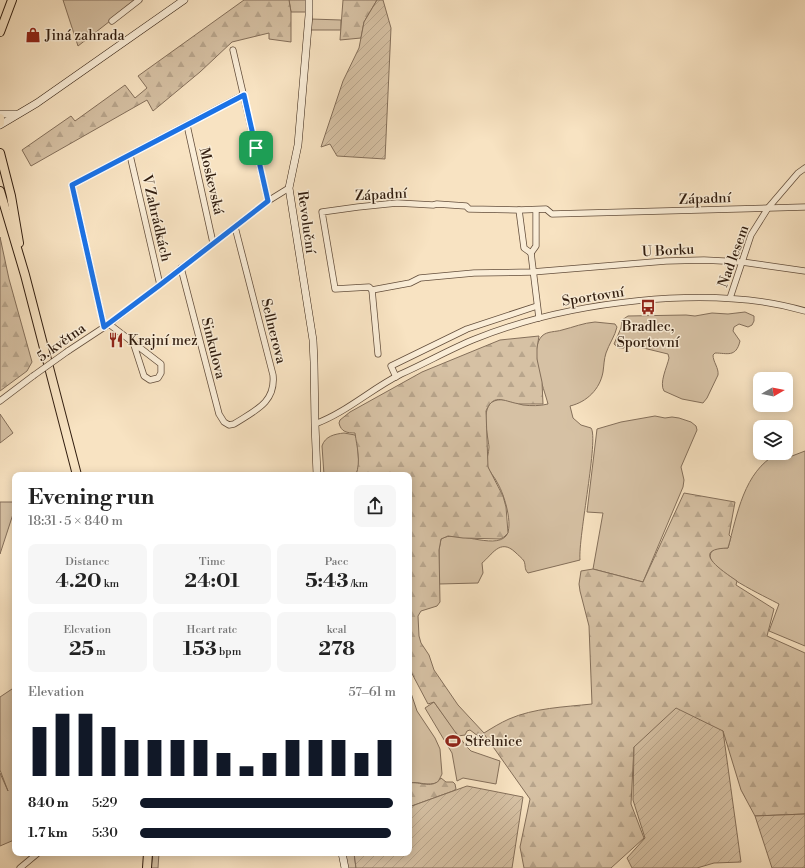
<!DOCTYPE html>
<meta charset="utf-8">
<style>
:root{--surface:#fff;--page:#f6f6f6;--text:#222;--muted:#767676;--accent:#111827}
body{margin:0;font-family:"Libre Bodoni",serif;background:var(--page);color:var(--text);height:100vh;display:flex;flex-direction:column;font-size:15px;white-space:nowrap}
*{box-sizing:border-box;margin:0}
p{font-size:13px;color:var(--muted)}
.icon{flex:none;width:22px;height:22px;fill:none;stroke:currentColor;stroke-width:2;stroke-linecap:round;stroke-linejoin:round}
.map{position:relative;flex:1;overflow:hidden}
.panel{position:absolute;left:12px;top:472px;width:400px;height:384px;display:flex;flex-direction:column;background:var(--surface);border-radius:8px;box-shadow:0 2px 10px #0003}
.panel>*{flex:none}
.needle{width:26px;rotate:81deg}
.tools{position:absolute;left:753px;top:372px;display:grid;gap:8px}
.tools a{display:grid;place-items:center;width:40px;height:40px;border-radius:8px;background:var(--surface);box-shadow:0 2px 10px #0003;font-size:20px}
.pin{position:absolute;display:grid;place-items:center;width:34px;height:34px;color:#fff;margin:-17px;border-radius:8px;box-shadow:0 2px 6px #0006}
.round{display:grid;place-items:center;flex:none;width:42px;height:42px;border-radius:8px;background:var(--page)}
.overview{display:flex;align-items:center;justify-content:space-between;height:68px;padding:0 16px}
h1{font-size:22px;font-weight:700;line-height:30px}
.metrics{display:grid;grid-template-columns:repeat(3,1fr);gap:6px;height:68px;padding:4px 16px}
.metrics div{display:grid;align-content:center;border-radius:8px;background:var(--page);text-align:center}
.metrics b{font-size:20px;font-weight:700}
.metrics small{font-size:11px;font-weight:400}
.metrics p{font-size:11px}
.chart{height:112px;padding:8px 16px}
.chart p{display:flex;justify-content:space-between}
.chart svg{width:100%;height:72px;margin-top:4px;stroke:var(--accent);stroke-width:6}
ul{padding:0 16px;list-style:none;font-size:13px}
li{display:grid;grid-template-columns:64px 48px 1fr;align-items:center;height:30px}
li i{height:10px;border-radius:5px;background:var(--accent)}
.map>svg:first-child{display:block}
</style>
<div class="map">
<svg width="805" height="868" viewBox="0 0 805 868">
<defs>
<pattern id="forest-firs" width="22" height="20" patternUnits="userSpaceOnUse"><rect width="22" height="20" fill="#d6c1a4"/><path d="M5 1l3.5 6h-7zM16 11l3.5 6h-7z" fill="#b8a58c"/></pattern>
<pattern id="garden-furrows" width="10" height="10" patternUnits="userSpaceOnUse"><rect width="10" height="10" fill="#d6c1a4"/><path d="M-1 1l2-2M0 10L10 0M9 11l2-2" fill="none" stroke="#b8a58c"/></pattern>
</defs>
<rect width="100%" height="100%" fill="#f8e3c2"/>
<filter id="stains"><feTurbulence type="fractalNoise" baseFrequency=".005" numOctaves="4"/><feColorMatrix values="0 0 0 0 .2 0 0 0 0 .09 0 0 0 0 .02 0 0 0 .5 -.17"/></filter>
<radialGradient id="worn" r=".72"><stop offset=".6" stop-color="#630" stop-opacity="0"/><stop offset="1" stop-color="#630" stop-opacity=".3"/></radialGradient>
<g fill="#d6c1a4" stroke="#846f5a">
<polygon points="63,0 137,0 78,46"/>
<polygon points="289,0 307,0 306,12 291,12"/>
<polygon points="311,19 341,20 341,30 310,30"/>
<path d="M745 312 754 316V321L752 325 748 327 739 324 734 327 733 331 740 341C736 358 727 353 715 353L713 355C713 362 719 368 718 375L707 398 703 403 682 399 664 391C659 383 667 367 669 358L668 354 627 344 624 348H619L614 344 621 328 622 320 628 316 686 315 695 316 712 313 728 314Z"/>
<path d="M595 322 615 324 617 327C615 336 609 344 606 353 604 359 604 365 603 372 600 389 587 402 570 406L573 418 581 425 591 428C599 438 578 537 580 560L528 573C524 569 526 566 524 561 522 558 518 555 515 552 500 538 492 555 482 563L483 573 478 583 439 584V550L441 539C455 529 494 550 506 536 514 526 504 494 498 484 495 477 489 472 487 465 486 459 489 453 489 447 488 436 480 407 494 401 504 397 514 403 523 405 531 406 540 406 548 404 544 388 528 350 542 336 547 331 556 332 562 330 574 327 583 323 595 322Z"/>
<polygon points="0,414 13,433 0,443"/>
<polygon points="655,416 665,418 672,417 679,418 691,422 696,426 697,430 681,467 684,480 683,487 643,582 593,569 603,513 587,512 597,429 621,422"/>
<path d="M344 433 355 435 357 439 359 466 356 475H324L322 446C325 436 335 434 344 433Z"/>
<path d="M805 451V646L769 631 779 604C766 597 710 571 710 556 711 547 721 548 728 548 737 515 744 471 777 454L792 456Z"/>
<polygon points="0,502 15,502 15,508 0,554"/>
<polygon points="15,687 15,838 14,840 0,846 0,773 8,791 0,770 0,697"/>
<path d="M409 687 417 711 435 738 440 749 442 774 438 782C428 787 419 781 409 783Z"/>
<polygon points="434,702 466,746 471,751 500,761 496,784 463,778 457,781 452,753 425,708"/>
<polygon points="153,853 159,853 158,868 151,868"/>
<polygon points="344,853 354,853 356,868 347,868"/>
</g>
<g fill="url(#forest-firs)" stroke="#846f5a">
<polygon points="244,0 289,0 291,12 291,42 269,39 269,33 232,42 200,72 153,111 147,100 31,166 22,150 71,116 75,121 125,85 135,98 147,88 138,76"/>
<polygon points="343,0 377,0 364,22 361,38 340,40"/>
<polygon points="0,237 9,279 32,362 27,371 0,391"/>
<path d="M539 336 537 348V359L542 382 543 404C536 404 528 404 521 404 506 403 494 391 486 411L488 467 503 496 506 507 508 533 504 537 500 539 463 538 448 536 441 539 439 550 440 602 437 606 421 611 418 616 419 636 421 643 429 655 434 670 458 705 484 733C492 728 500 723 509 719 534 708 564 707 592 704L589 626 580 591 579 584 581 571 593 569 643 582 684 493 735 502 729 535 731 537 728 548C688 549 724 572 737 581L736 585 774 609 767 636 805 653V814L755 816 741 790 723 731 634 747 631 804 644 838 611 868H524L520 847 530 799 484 734 478 736 470 730 467 731 465 735 458 736 434 702 428 704 409 668V475H356C361 460 357 448 355 433 347 433 341 432 339 423L340 420 350 412 422 372 500 340Z"/>
<path d="M441 778 446 782H453L455 784 456 789 453 791 409 807V783C420 781 433 790 441 778Z"/>
</g>
<g fill="url(#garden-furrows)" stroke="#846f5a">
<polygon points="377,0 383,0 391,28 385,159 337,156 330,144 321,147 343,81 359,48 364,22"/>
<polygon points="676,708 723,731 741,862 714,863 697,868 632,868 627,858 645,838 633,800 634,747"/>
<polygon points="467,786 523,797 512,868 356,868 354,853 409,853 409,807"/>
<polygon points="805,814 805,868 772,868 755,816"/>
</g>
<g fill="none" stroke-linecap="round" stroke-linejoin="round">
<g stroke="#634e3c" stroke-width="7">
<g id="minor">
<polyline points="112,21 139,0"/>
<polyline points="233,50 268,201"/>
<polyline points="187,125 213,243"/>
<polyline points="130,155 160,285"/>
<polyline points="805,207 552,214 546,209 519,210 469,209 466,206 437,204 433,205 397,203 358,207 322,212 335,289 369,287 372,290 410,283 420,278 474,273 532,272 666,261 704,260 742,262 805,271"/>
<polyline points="519,210 524,248 531,253"/>
<polyline points="531,253 539,318"/>
<polyline points="531,253 536,246 536,210"/>
<path d="M181 268 219 414 224 422 229 425 234 424C254 411 276 403 273 375L235 227"/>
<polyline points="372,290 378,354"/>
<polyline points="730,298 751,235 768,208 798,173 805,168"/>
<polyline points="109,324 161,364 161,373 158,378 150,380 144,376 133,342"/>
<polyline points="104,327 72,185 243,95"/>
<polyline points="68,351 109,324 268,201 289,188"/>
<polyline points="396,377 391,366 467,329 537,306"/>
<polyline points="0,401 33,376"/>
<path d="M315 424C347 412 371 389 401 374 426 363 450 349 475 339 567 302 709 283 805 311"/>
<polyline points="20,868 38,853"/>
</g>
</g>
<g stroke="#311d0f" stroke-width="8">
<g id="secondary">
<polyline points="309,0 309,15 298,145 289,188 313,340 314,362 315,424 317,475"/>
<polyline points="0,114 16,114"/>
<polyline points="0,125 37,103 184,0"/>
<polyline points="342,853 345,868"/>
</g>
</g>
<g stroke="#311d0f" stroke-width="10">
<g id="primary">
<polyline points="0,32 12,0"/>
<polyline points="0,118 0,123"/>
<polyline points="0,153 11,196 19,243"/>
<polyline points="0,191 25,275 77,475"/>
<polyline points="147,868 148,853"/>
</g>
</g>
<use href="#minor" stroke="#faedd7" stroke-width="5.5"/>
<use href="#secondary" stroke="#faedd7" stroke-width="7"/>
<use href="#primary" stroke="#f8e3c2" stroke-width="8"/>
<g stroke="#634e3c" stroke-width="7" stroke-linecap="butt">
<polyline id="minor-bridge" points="33,376 68,351"/>
</g>
<use href="#minor-bridge" stroke="#faedd7" stroke-width="5.5"/>
</g>
<g fill="none" stroke-linecap="round" stroke-linejoin="round">
<g stroke="#fff" stroke-width="8">
<polygon id="route" points="244,95 268,201 160,285 104,327 72,185"/>
</g>
<use href="#route" stroke="#1a73e8" stroke-width="5"/>
</g>
<defs>
<g id="shop-bare" transform="scale(1.2)"><path d="M-5-2.5h2.3a2.7 3.5 0 0 1 5.4 0H5L5.5 6h-11ZM-1.5-2.5h3a1.5 2.3 0 0 0-3 0Z" fill="#8f2418" stroke="#faedd7" stroke-width="2.5" paint-order="stroke"/></g>
<g id="bus-bare" transform="scale(1.2)"><path d="M-5-6H5V4H4V6H2V4H-2V6H-4V4H-5ZM-3.5-4V0h7V-4ZM-3.5 1.2v1.5H-2V1.2ZM2 1.2v1.5H3.5V1.2Z" fill="#8f2418" stroke="#faedd7" stroke-width="2.5" paint-order="stroke"/></g>
<g id="restaurant-bare" transform="scale(1.2)"><path d="M-5-6h1v4h1v-4h1v4h1v-4h1v5L-1.5 .5V6h-2V.5L-5-1ZM5-6V6H3V1.5H1.5Q1.5-4 5-6Z" fill="#8f2418" stroke="#faedd7" stroke-width="2.5" paint-order="stroke"/></g>
<g id="stadium-bare" transform="scale(1.2)"><path d="M0-5a6.5 5 0 1 0 0 10a6.5 5 0 1 0 0-10ZM-3.5-1.8h7v3.6h-7Z" fill="#8f2418" stroke="#faedd7" stroke-width="2.5" paint-order="stroke"/></g>
</defs>
<g fill-rule="evenodd">
<use href="#shop-bare" x="33" y="35"/>
<use href="#bus-bare" x="648" y="307"/>
<use href="#restaurant-bare" x="116" y="340"/>
<use href="#stadium-bare" x="453" y="741"/>
</g>
<g text-anchor="middle" stroke-width="3" stroke-linejoin="round" paint-order="stroke">
<g font-size="14" fill="#311d0f" stroke="#faedd7" text-anchor="start">
<text x="45" y="40">Jiná zahrada</text>
<text x="648" y="331" text-anchor="middle">Bradlec,<tspan x="648" dy="16">Sportovní</tspan></text>
<text x="128" y="345">Krajní mez</text>
<text x="465" y="746">Střelnice</text>
</g>
<g font-size="14" fill="#311d0f" stroke="#faedd7">
<text transform="translate(212 181) rotate(77)" y="5">Moskevská</text>
<text transform="translate(381 194) rotate(-3)" y="5">Západní</text>
<text transform="translate(705 198) rotate(-2)" y="5">Západní</text>
<text transform="translate(157 218) rotate(77)" y="5">V Zahrádkách</text>
<text transform="translate(307 222) rotate(82)" y="5">Revoluční</text>
<text transform="translate(668 250) rotate(-3)" y="5">U Borku</text>
<text transform="translate(733 256) rotate(-70)" y="5">Nad lesem</text>
<text transform="translate(593 296) rotate(-9)" y="5">Sportovní</text>
<text transform="translate(274 331) rotate(76)" y="5">Sellnerova</text>
<text transform="translate(61 342) rotate(-35)" y="5">5. května</text>
<text transform="translate(214 348) rotate(76)" y="5">Sinkulova</text>
</g>
</g>
<rect width="100%" height="100%" filter="url(#stains)"/>
<rect width="100%" height="100%" fill="url(#worn)"/>
</svg>
<div class="tools">
<a><svg class="needle" viewBox="-14 -14 28 28"><path d="M0-13l5 13h-10z" fill="#e53935"/><path d="M0 13l5-13h-10z" fill="#767676"/></svg></a>
<a><svg class="icon" aria-label="layers" viewBox="0 0 24 24"><path d="M12 4l9 5-9 5-9-5zM3 14l9 5 9-5"/></svg></a>
</div>
<div class="pin" style="left:256px;top:148px;background:#1e9e55"><svg class="icon" aria-label="arrive" viewBox="0 0 24 24"><path d="M6 21V4h12l-3 4 3 4H6"/></svg></div>
<section class="panel">
<div class="overview"><div><h1>Evening run</h1><p>18:31 · 5 × 840 m</p></div><a class="round"><svg class="icon" aria-label="share" viewBox="0 0 24 24"><path d="M12 15V3M7 8l5-5 5 5M5 13v7h14v-7"/></svg></a></div>
<div class="metrics">
<div><p>Distance</p><b>4.20<small> km</small></b></div>
<div><p>Time</p><b>24:01</b></div>
<div><p>Pace</p><b>5:43<small> /km</small></b></div>
</div>
<div class="metrics">
<div><p>Elevation</p><b>25<small> m</small></b></div>
<div><p>Heart rate</p><b>153<small> bpm</small></b></div>
<div><p>kcal</p><b>278</b></div>
</div>
<div class="chart"><p><span>Elevation</span>57–61 m</p>
<svg viewBox="0 0 160 44" preserveAspectRatio="none"><path d="M5 44V14M15 44V6M25 44V6M35 44V14M45 44V22M55 44V22M65 44V22M75 44V22M85 44V30M95 44V38M105 44V30M115 44V22M125 44V22M135 44V22M145 44V30M155 44V22"/></svg>
</div>
<ul>
<li><b>840 m</b>5:29<i style="width:99%"></i></li>
<li><b>1.7 km</b>5:30<i style="width:98%"></i></li>
</ul>
</section>
</div>
